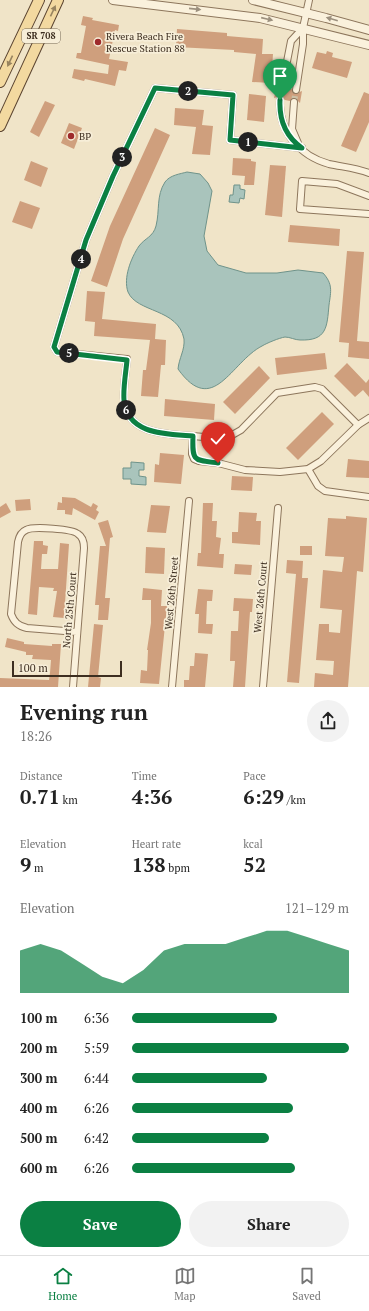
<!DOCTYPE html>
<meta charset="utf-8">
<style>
:root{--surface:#fff;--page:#f2f2f2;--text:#222;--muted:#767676;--line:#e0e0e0;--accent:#0b8043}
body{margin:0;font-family:"PT Serif",serif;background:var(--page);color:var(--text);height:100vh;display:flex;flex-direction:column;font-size:15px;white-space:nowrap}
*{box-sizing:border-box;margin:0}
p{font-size:13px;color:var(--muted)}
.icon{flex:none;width:22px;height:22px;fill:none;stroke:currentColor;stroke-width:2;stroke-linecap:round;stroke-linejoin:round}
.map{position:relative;height:687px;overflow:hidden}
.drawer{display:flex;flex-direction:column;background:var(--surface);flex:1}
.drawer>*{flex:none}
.scale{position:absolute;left:12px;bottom:10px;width:110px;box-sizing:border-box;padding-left:4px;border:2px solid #3d2e20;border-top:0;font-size:11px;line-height:14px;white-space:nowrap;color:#3d2e20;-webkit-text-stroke:3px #f7eed8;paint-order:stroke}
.pin{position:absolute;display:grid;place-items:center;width:34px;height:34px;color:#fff;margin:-41px -17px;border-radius:50% 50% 50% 0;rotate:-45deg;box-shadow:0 0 4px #0007}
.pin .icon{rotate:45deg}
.km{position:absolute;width:20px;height:20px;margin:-10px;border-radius:50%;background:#222;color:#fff;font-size:11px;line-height:20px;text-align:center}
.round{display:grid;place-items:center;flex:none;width:42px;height:42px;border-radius:21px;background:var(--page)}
.overview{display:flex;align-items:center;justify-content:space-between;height:68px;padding:0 20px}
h1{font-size:22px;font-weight:600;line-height:30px}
.stats{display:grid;grid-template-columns:repeat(3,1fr);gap:6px;height:68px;padding:4px 20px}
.stats div{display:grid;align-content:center}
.stats b{font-size:20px;font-weight:600}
.stats small{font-size:11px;font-weight:400}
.stats p{font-size:11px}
.chart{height:112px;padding:8px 20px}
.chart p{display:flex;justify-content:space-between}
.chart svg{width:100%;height:72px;margin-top:4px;fill:var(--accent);opacity:.7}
.action{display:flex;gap:8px;margin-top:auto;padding:8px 20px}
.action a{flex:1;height:46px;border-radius:24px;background:var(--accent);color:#fff;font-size:16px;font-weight:600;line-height:46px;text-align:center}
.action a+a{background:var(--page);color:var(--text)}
ul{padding:0 20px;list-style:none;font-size:13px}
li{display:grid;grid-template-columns:64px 48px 1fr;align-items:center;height:30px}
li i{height:10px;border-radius:5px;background:var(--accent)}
.tab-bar{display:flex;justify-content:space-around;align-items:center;height:56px;border-top:1px solid var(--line);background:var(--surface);font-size:11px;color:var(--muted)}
.tab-bar a{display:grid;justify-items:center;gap:2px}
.tab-bar .current{color:var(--accent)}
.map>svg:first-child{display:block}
</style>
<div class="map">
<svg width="369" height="687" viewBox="0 0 369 687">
<rect width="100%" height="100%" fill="#f0e4c8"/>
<g fill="#a9c4bc" stroke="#6f938a">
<path d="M187 172 200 174 208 183 212 191 204 236 207 251 218 265 246 273H277L298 270 323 273C333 284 331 291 329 305 327 327 327 341 300 340 295 340 290 337 285 337 279 338 267 343 262 346 231 362 213 418 178 369 179 358 185 350 184 339 178 308 137 313 128 292 123 278 131 258 139 246 145 238 153 237 156 226 160 210 156 196 165 182 170 175 180 174 187 172Z"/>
<polygon points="234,185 240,185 240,189 245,190 244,199 240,198 239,203 229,202 230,195 233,195"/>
<polygon points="131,462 144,463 144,470 139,470 139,476 146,477 146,485 131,484 131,479 123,479 123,468 131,468"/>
</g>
<g fill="#cf9f7d">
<polygon points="83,16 93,18 92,20 119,25 118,31 115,30 109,59 128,62 126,71 119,70 115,86 85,79 84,81 72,78 74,69 108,74 109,65 76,58 77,53 81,53 86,26 81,25"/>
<polygon points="177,29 227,33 227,36 263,39 262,54 273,54 271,83 252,82 256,54 234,52 234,50 176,47"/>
<polygon points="327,51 333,53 332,57 352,62 347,78 312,68 317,52 326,54"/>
<polygon points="277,86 282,91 286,88 292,89 295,94 302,91 300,103 295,98 290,101 285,100 280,96 274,98"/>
<polygon points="364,92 369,94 369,122 356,152 341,146"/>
<polygon points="249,94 266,96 264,122 247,120"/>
<polygon points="45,101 55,105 39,137 30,132"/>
<polygon points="175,108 204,110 202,125 213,126 210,155 192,154 196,127 174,125"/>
<polygon points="69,123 82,128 74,149 61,143"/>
<polygon points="155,128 170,135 123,239 107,287 91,281 110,226"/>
<polygon points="233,158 251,159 251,161 256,162 254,185 244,185 245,176 232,175"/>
<polygon points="31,161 48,168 41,187 24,180"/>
<polygon points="270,165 286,166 282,217 265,215"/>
<polygon points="20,201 40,208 32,229 12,222"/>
<polygon points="290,225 340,229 339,246 288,242"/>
<polygon points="347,251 364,252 357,341 369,342 369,359 348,357 349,343 339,342"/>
<polygon points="87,291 105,292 102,319 156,324 155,339 166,340 165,365 161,365 158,397 141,396 143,370 146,370 150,340 94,336 95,322 85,321"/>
<polygon points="325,353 327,369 277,375 275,358"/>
<polygon points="347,363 366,383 369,379 369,397 363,390 355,397 334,376"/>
<polygon points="259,366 270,378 235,414 223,402"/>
<polygon points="165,399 215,404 214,420 164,416"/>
<polygon points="322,412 334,424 298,460 286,448"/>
<polygon points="160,453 184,455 181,484 154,482 155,464 159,465"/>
<polygon points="348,459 369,461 369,478 346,477"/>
<polygon points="232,476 253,477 252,491 231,490"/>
<polygon points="62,497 75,498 91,507 93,503 98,506 96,510 99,512 95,520 73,508 72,515 65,514 65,510 57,510 58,502 62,503"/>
<polygon points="30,499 31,510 16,511 15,500"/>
<polygon points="6,503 11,512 0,518 0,507"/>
<polygon points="203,503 213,503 212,521 217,521 216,537 221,538 219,554 224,554 223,568 197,566 198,553 201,553"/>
<polygon points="151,505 170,506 166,533 147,532"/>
<polygon points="239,512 257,513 256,521 261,521 260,545 232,543 232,532 238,532"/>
<polygon points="346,516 367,518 363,572 357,571 348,687 314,687 315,673 333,675 334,661 316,660 319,624 329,624 329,632 340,633 342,610 320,608 323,570 342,572 344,557 325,556 328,518 346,519"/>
<polygon points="108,520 113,537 110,538 105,598 110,598 108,620 98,620 99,605 95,605 100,546 106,546 98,523"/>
<polygon points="34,541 43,541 43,545 48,546 47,554 42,554 41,569 58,569 60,543 69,544 64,618 53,617 57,591 53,591 54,588 39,587 37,615 28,614"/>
<rect x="300" y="546" width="12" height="9"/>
<polygon points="146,547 165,548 164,574 145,573"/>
<polygon points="287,560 303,561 302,578 308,578 299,683 287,682 296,574 286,573"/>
<polygon points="235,564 252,565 251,575 234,574"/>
<polygon points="143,588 162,590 161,606 167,606 159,684 140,683 141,670 147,671 148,650 147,650 151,623 151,600 142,600"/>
<polygon points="198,589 213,590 212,601 207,601 206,624 213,624 212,634 198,633 199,614 195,614"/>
<polygon points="234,598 253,599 252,612 250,612 245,687 233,687 235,661 230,661 231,631 238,631 239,611 233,611"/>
<polygon points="94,624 103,625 98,677 101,678 100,687 88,687"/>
<polygon points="7,638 24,642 24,644 52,646 52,644 61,644 58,687 0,687 0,678 49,680 50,673 51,660 32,659 33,655 26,655 26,652 5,647"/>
<polygon points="195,653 208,654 205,687 184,687 184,680 189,680 190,666 194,666"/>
</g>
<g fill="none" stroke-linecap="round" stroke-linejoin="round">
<g stroke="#ccc0a6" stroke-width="6" stroke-dasharray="6 3" stroke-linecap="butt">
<polyline points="280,100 282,87"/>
<polyline points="294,102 296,90"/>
</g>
<g stroke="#8d765c" stroke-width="8">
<g id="minor">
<polyline points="282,87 291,41 303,28"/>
<polyline points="296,90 303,44 303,28 309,0"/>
<path d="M280 100C278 131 300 156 329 164 343 167 356 168 369 173"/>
<polyline points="294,102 292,129 298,143"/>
<path d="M302 148 230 140 233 95 155 88 113 176 86 240 54 347 57 352 127 359C126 372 123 387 124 400 127 435 167 434 193 436L192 454 194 459 199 461 218 463 245 470 280 472 308 469 321 461 358 425 369 418"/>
<polyline points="369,196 337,184 302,181 300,209 369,214"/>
<polyline points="193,436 225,439 241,430 277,393 315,387 322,389 358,425"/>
<polyline points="308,469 318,486 325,491 369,497"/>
<path d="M73 687 84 548C84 543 83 537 78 534 73 529 33 526 26 530 21 532 19 537 18 542L11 614C14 622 18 626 27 628L77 632"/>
<polyline points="172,687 189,501"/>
<polyline points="263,687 278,508"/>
</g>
</g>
<g stroke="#8d765c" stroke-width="10">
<g id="tertiary">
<polyline points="113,0 260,18 369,45"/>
<polyline points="253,0 326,18 369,30"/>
</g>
</g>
<g stroke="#5b4430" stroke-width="12">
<g id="primary">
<polyline points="0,82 39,0"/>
<polyline points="0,126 58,0"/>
</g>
</g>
<use href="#minor" stroke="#faf1dc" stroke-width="6"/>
<use href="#tertiary" stroke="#faf1dc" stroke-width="8"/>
<use href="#primary" stroke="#f3d9a0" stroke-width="10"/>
</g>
<defs><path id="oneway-solid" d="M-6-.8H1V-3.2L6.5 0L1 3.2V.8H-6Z"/></defs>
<g fill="#9c907e">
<use href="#oneway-solid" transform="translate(195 9) rotate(6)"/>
<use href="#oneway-solid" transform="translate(267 19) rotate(13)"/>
<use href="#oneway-solid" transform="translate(332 19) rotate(-164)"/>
</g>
<g fill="#988460">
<use href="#oneway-solid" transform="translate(53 11) rotate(-65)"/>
<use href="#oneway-solid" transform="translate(10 61) rotate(115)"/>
</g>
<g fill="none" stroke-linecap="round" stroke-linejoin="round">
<g stroke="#fff" stroke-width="8">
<path id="route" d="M218 463C194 460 192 462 193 436 167 434 127 435 124 400 123 387 126 372 127 360L57 352 54 347 86 240 113 176 155 88 233 95 230 140 302 148C285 136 279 120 280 100"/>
</g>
<use href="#route" stroke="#0b8043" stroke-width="5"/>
</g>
<g fill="#9e2a2b" stroke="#f7eed8" stroke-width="1.5">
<circle cx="98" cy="42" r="4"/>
<circle cx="71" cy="136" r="4"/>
</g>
<g text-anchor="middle" stroke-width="3.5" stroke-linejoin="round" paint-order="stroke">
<rect fill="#f7eed8" stroke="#756857" stroke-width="1" x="22" y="29" width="38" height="14" rx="3"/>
<g font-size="9" font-weight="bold" fill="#3d2e20">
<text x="41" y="39">SR 708</text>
</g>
<g font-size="10" fill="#3d2e20" stroke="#f7eed8" text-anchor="start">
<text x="106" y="40">Rivera Beach Fire<tspan x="106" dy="12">Rescue Station 88</tspan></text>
<text x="79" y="140">BP</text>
</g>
<g font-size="10" fill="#3d2e20" stroke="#f7eed8">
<text transform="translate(171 593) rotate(-85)" y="4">West 26th Street</text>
<text transform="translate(260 597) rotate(-85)" y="4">West 26th Court</text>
<text transform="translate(69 610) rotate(-85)" y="4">North 25th Court</text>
</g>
</g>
</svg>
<div class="scale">100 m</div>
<div class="pin" style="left:280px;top:100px;background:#1e9e55"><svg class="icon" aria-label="arrive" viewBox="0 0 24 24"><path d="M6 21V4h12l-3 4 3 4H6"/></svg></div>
<div class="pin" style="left:218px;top:463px;background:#d93025"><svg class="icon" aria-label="check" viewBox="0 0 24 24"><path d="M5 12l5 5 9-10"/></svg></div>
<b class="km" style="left:248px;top:142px">1</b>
<b class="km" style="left:188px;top:91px">2</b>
<b class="km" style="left:122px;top:157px">3</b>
<b class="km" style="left:81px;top:259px">4</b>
<b class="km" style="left:69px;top:353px">5</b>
<b class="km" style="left:126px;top:410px">6</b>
</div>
<section class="drawer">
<div class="overview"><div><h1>Evening run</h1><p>18:26</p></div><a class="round"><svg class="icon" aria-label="share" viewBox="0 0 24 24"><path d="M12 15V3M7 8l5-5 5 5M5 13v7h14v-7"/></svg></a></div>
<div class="stats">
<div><p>Distance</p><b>0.71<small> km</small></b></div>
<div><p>Time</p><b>4:36</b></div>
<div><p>Pace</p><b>6:29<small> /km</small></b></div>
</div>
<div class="stats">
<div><p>Elevation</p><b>9<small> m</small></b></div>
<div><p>Heart rate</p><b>138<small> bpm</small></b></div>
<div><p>kcal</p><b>52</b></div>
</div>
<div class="chart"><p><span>Elevation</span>121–129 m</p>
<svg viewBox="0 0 160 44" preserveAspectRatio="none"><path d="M0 44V18L10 14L20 18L30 26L40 34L50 38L60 30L70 18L80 14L90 14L100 14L110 10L120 6L130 6L140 10L150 14L160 18V44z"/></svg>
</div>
<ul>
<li><b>100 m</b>6:36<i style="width:67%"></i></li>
<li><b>200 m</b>5:59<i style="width:100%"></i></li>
<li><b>300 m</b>6:44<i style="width:62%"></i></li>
<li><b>400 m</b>6:26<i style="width:74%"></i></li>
<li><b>500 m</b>6:42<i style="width:63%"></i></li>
<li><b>600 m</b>6:26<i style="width:75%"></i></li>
</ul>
<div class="action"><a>Save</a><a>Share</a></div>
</section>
<nav class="tab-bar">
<a class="current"><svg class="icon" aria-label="home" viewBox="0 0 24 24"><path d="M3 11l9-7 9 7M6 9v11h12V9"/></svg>Home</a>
<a><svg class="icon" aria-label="map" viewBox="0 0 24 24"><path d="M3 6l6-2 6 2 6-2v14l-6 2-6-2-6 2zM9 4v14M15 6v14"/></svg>Map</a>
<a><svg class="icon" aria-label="saved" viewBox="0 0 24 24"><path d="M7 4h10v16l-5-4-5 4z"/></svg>Saved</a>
</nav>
